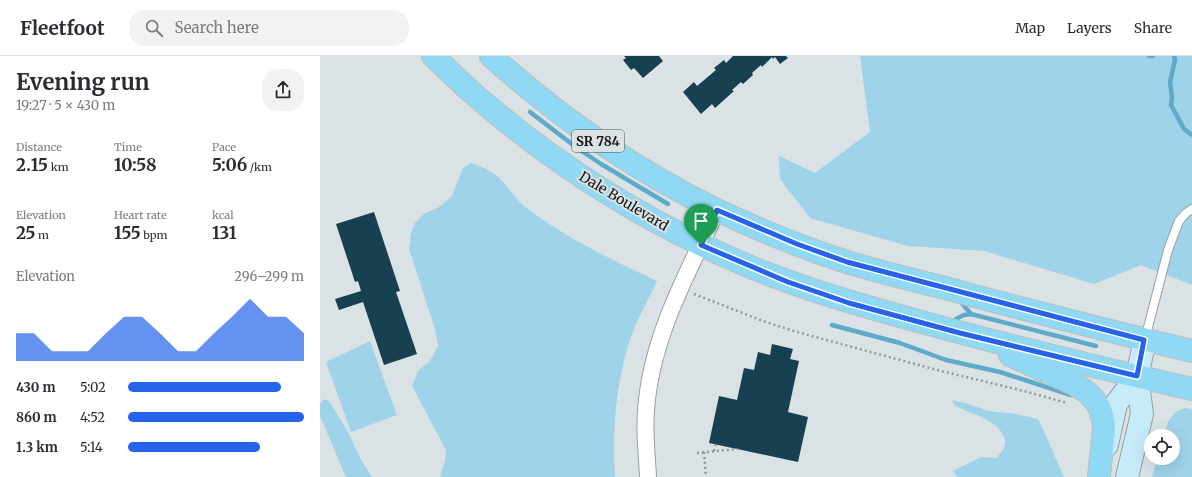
<!DOCTYPE html>
<meta charset="utf-8">
<style>
:root{--surface:#fff;--page:#f2f2f3;--text:#2b2b33;--muted:#7c7c81;--line:#e1e1e2;--accent:#2563eb}
body{margin:0;font-family:Merriweather,serif;background:var(--page);color:var(--text);height:100vh;display:flex;flex-direction:column;font-size:15px;white-space:nowrap}
*{box-sizing:border-box;margin:0}
p{font-size:13px;color:var(--muted)}
.icon{flex:none;width:22px;height:22px;fill:none;stroke:currentColor;stroke-width:2;stroke-linecap:round;stroke-linejoin:round}
.map{position:relative;flex:1;overflow:hidden}
.side{display:flex;flex-direction:column;background:var(--surface);width:320px}
.side>*{flex:none}
.fabs{position:absolute;left:824px;top:373px;display:grid;gap:8px}
.fabs a{display:grid;place-items:center;width:36px;height:36px;border-radius:50%;background:var(--surface);box-shadow:0 4px 16px #0002;font-size:20px}
.pin{position:absolute;display:grid;place-items:center;width:34px;height:34px;color:#fff;margin:-41px -17px;border-radius:50% 50% 50% 0;rotate:-45deg;box-shadow:0 0 4px #0007}
.pin .icon{rotate:45deg}
.round{display:grid;place-items:center;flex:none;width:42px;height:42px;border-radius:16px;background:var(--page)}
.overview{display:flex;align-items:center;justify-content:space-between;height:68px;padding:0 16px}
h1{font-size:22px;font-weight:700;line-height:30px}
.stats{display:grid;grid-template-columns:repeat(3,1fr);gap:6px;height:68px;padding:4px 16px}
.stats div{display:grid;align-content:center}
.stats b{font-size:17px;font-weight:700}
.stats small{font-size:11px;font-weight:400}
.stats p{font-size:11px}
.chart{height:112px;padding:8px 16px}
.chart p{display:flex;justify-content:space-between}
.chart svg{width:100%;height:72px;margin-top:4px;fill:var(--accent);opacity:.7}
ul{padding:0 16px;list-style:none;font-size:13px}
li{display:grid;grid-template-columns:64px 48px 1fr;align-items:center;height:30px}
li i{height:10px;border-radius:5px;background:var(--accent)}
header{display:flex;align-items:center;gap:24px;box-sizing:border-box;height:56px;padding:0 20px;background:var(--surface);border-bottom:1px solid var(--line)}
header strong{font-size:19px}
nav{display:flex;gap:22px;margin-inline-start:auto;font-size:14px}
.search{width:280px;height:36px;background:var(--page);display:flex;align-items:center;gap:10px;box-sizing:border-box;padding:0 14px;border-radius:16px;color:var(--muted);font-size:15px}
main{display:flex;flex:1;min-height:0}
.map>svg:first-child{display:block}
</style>
<header>
<strong>Fleetfoot</strong>
<div class="search"><svg class="icon" aria-label="search" viewBox="0 0 24 24"><circle cx="10" cy="10" r="6"/><path d="M15 15l6 6"/></svg>Search here</div>
<nav><a>Map</a><a>Layers</a><a>Share</a></nav>
</header>
<main>
<section class="side">
<div class="overview"><div><h1>Evening run</h1><p>19:27 · 5 × 430 m</p></div><a class="round"><svg class="icon" aria-label="share" viewBox="0 0 24 24"><path d="M12 15V3M7 8l5-5 5 5M5 13v7h14v-7"/></svg></a></div>
<div class="stats">
<div><p>Distance</p><b>2.15<small> km</small></b></div>
<div><p>Time</p><b>10:58</b></div>
<div><p>Pace</p><b>5:06<small> /km</small></b></div>
</div>
<div class="stats">
<div><p>Elevation</p><b>25<small> m</small></b></div>
<div><p>Heart rate</p><b>155<small> bpm</small></b></div>
<div><p>kcal</p><b>131</b></div>
</div>
<div class="chart"><p><span>Elevation</span>296–299 m</p>
<svg viewBox="0 0 160 44" preserveAspectRatio="none"><path d="M0 44V27L10 27L20 38L30 38L40 38L50 27L60 17L70 17L80 27L90 38L100 38L110 27L120 17L130 6L140 17L150 17L160 27V44z"/></svg>
</div>
<ul>
<li><b>430 m</b>5:02<i style="width:87%"></i></li>
<li><b>860 m</b>4:52<i style="width:100%"></i></li>
<li><b>1.3 km</b>5:14<i style="width:75%"></i></li>
</ul>
</section>
<div class="map">
<svg width="872" height="421" viewBox="0 0 872 421">
<rect width="100%" height="100%" fill="#dbe2e5"/>
<g fill="#9fd3ea">
<polygon points="540,0 872,0 872,229 821,209 774,228 664,195 588,190 490,162 460,123 459,100 495,117 550,76"/>
<path d="M151 107C160 110 170 114 178 121 188 129 194 142 204 150 244 181 292 204 337 225 329 242 319 260 312 278 296 323 292 374 295 421H120L125 405 126 394 92 330 98 315 110 305 118 290 115 273 89 193 91 177 94 168 105 157 118 152 132 140 143 112Z"/>
<polygon points="50,285 77,359 31,376 6,306"/>
<polygon points="4,343 10,346 29,378 40,402 52,421 26,421 0,360 0,348"/>
<path d="M632 344 645 347 669 355 696 358 718 363C728 382 735 402 744 421H637L633 415 661 401 677 402C679 398 683 395 684 391 692 369 650 357 635 350Z"/>
<path d="M866 352 872 353V421H832L837 402H853V380H844C848 365 850 356 866 352Z"/>
</g>
<g fill="none" stroke-linecap="round" stroke-linejoin="round">
<g stroke="#5eaac9" stroke-width="4.5">
<polyline points="829,0 833,0"/>
<polyline points="854,0 855,4 850,26 852,41 851,49 864,73 872,79"/>
<polyline points="210,56 257,92 281,108 348,148"/>
<polyline points="639,244 651,258"/>
<polyline points="636,263 644,259 651,258 776,290"/>
<polyline points="512,269 580,287 626,304 680,316 751,339"/>
</g>
</g>
<g fill="#174050">
<polygon points="304,0 339,0 343,5 323,22 314,12 311,14 303,4 306,2"/>
<polygon points="413,0 466,0 468,2 460,8 455,1 453,3 452,1 442,11 441,9 432,17 433,19 423,28 421,26 412,34 414,35 395,52 392,48 381,58 363,36 374,26 377,30 396,14 394,12 404,4 406,7"/>
<polygon points="54,156 80,235 76,236 97,298 64,309 43,246 19,254 15,243 41,235 38,225 35,226 16,168"/>
<polygon points="452,288 473,293 470,303 479,305 468,356 488,361 478,406 389,387 399,340 417,344 424,312 434,314 438,296 450,299"/>
</g>
<g fill="none" stroke-linecap="round" stroke-linejoin="round">
<g stroke="#989ea1" stroke-width="10">
<polyline id="lane" points="825,283 848,194 859,165 866,157 872,153"/>
</g>
<g stroke="#989ea1" stroke-width="18">
<path id="street" d="M328 421C327 399 324 376 326 354 331 282 367 218 397 154"/>
</g>
<g stroke="#989ea1" stroke-width="24">
<g id="secondary">
<polyline points="787,389 796,348 817,320"/>
<polyline points="807,421 822,358 817,320 825,284"/>
</g>
</g>
<g stroke="#bdbebe" stroke-width="24">
<g id="primary">
<path d="M113 0C127 13 141 27 156 40 224 99 301 150 382 189 454 225 531 247 609 268 696 292 784 313 872 333"/>
<path d="M171 0C239 61 314 114 397 154 439 174 483 192 527 206 566 218 607 227 647 238 722 258 797 277 872 295"/>
<path d="M690 299C703 305 716 311 729 317 757 329 782 337 784 372L779 421"/>
</g>
</g>
<g stroke="#93989b" stroke-width="2.5" stroke-dasharray="2 3" stroke-linecap="butt">
<polyline points="374,238 443,265 477,276 617,314 704,335 747,347"/>
<polyline points="394,395 396,388"/>
<polyline points="384,396 386,421"/>
<polyline points="377,397 418,393"/>
</g>
<use href="#lane" stroke="#fff" stroke-width="8"/>
<use href="#street" stroke="#fff" stroke-width="16"/>
<use href="#secondary" stroke="#c7ecf9" stroke-width="22"/>
<use href="#primary" stroke="#8fd9f4" stroke-width="22"/>
</g>
<g fill="none" stroke-linecap="round" stroke-linejoin="round">
<g stroke="#fff" stroke-width="8">
<polygon id="route" points="397,154 477,188 527,206 824,284 817,320 640,277 529,247 468,226 381,189"/>
</g>
<use href="#route" stroke="#2563eb" stroke-width="5"/>
</g>
<g text-anchor="middle" stroke-width="4" stroke-linejoin="round" paint-order="stroke">
<rect fill="#dbe2e5" stroke="#4f5355" stroke-width="1" x="252" y="74" width="52" height="22" rx="3"/>
<g font-size="13" font-weight="bold" fill="#131617">
<text x="278" y="90">SR 784</text>
</g>
<g font-size="14" fill="#131617" stroke="#dbe2e5">
<text transform="translate(304 145) rotate(31)" y="5">Dale Boulevard</text>
</g>
</g>
</svg>
<div class="fabs">
<a><svg class="icon" aria-label="locate" viewBox="0 0 24 24"><circle cx="12" cy="12" r="6"/><path d="M12 2v4M12 18v4M2 12h4M18 12h4"/></svg></a>
</div>
<div class="pin" style="left:381px;top:189px;background:#1e9e55"><svg class="icon" aria-label="arrive" viewBox="0 0 24 24"><path d="M6 21V4h12l-3 4 3 4H6"/></svg></div>
</div>
</main>
